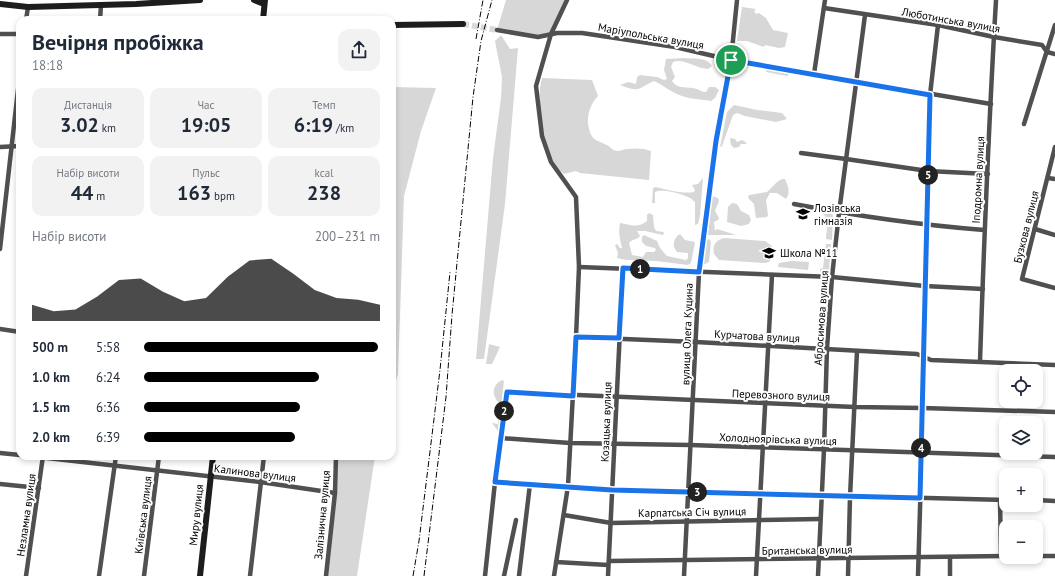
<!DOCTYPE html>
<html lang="uk">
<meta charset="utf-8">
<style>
:root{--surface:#fff;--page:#f2f2f3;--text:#1f2937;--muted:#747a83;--accent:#000}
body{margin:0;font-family:"PT Sans",sans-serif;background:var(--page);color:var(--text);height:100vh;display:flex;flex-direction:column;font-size:15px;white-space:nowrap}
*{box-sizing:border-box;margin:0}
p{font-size:13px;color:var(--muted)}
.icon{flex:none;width:22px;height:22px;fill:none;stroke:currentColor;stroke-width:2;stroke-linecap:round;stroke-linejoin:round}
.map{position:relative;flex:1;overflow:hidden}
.sheet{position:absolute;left:16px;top:16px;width:380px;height:444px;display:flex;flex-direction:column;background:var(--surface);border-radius:12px;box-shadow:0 2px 6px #0003}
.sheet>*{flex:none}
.buttons{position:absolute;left:999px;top:364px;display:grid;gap:8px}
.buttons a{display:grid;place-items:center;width:44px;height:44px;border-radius:8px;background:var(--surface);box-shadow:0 2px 6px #0003;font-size:20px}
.pin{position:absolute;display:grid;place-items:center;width:34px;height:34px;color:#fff;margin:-17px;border:2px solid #fff;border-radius:50%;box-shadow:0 1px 4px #0007}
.km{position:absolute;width:20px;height:20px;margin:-10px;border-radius:50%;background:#222;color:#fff;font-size:11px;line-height:20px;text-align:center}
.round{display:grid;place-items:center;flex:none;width:42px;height:42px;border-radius:12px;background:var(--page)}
.overview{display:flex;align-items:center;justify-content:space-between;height:68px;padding:0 16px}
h1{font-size:22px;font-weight:800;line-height:30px}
.stats{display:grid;grid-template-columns:repeat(3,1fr);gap:6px;height:68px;padding:4px 16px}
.stats div{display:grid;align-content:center;border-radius:10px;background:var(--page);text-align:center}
.stats b{font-size:20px;font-weight:800}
.stats small{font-size:11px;font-weight:400}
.stats p{font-size:11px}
.chart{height:112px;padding:8px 16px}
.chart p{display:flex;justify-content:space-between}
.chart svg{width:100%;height:72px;margin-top:4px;fill:var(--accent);opacity:.7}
ul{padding:0 16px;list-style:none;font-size:13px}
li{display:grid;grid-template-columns:64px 48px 1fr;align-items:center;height:30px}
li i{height:10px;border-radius:5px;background:var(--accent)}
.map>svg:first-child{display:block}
</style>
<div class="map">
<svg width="1055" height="576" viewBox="0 0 1055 576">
<rect width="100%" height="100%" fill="#fff"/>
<g fill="#d7d7d7">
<polygon points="506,0 567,0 551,34 543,36 497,30"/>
<polygon points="742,7 756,9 754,11 756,14 759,13 766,18 773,30 788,33 785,47 779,48 765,45 764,47 747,41 737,41"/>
<polygon points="501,35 510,49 518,48 505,204 484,359 476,359 493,158 501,98 502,77 495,41"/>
<path d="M684 58C693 59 707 57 712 66L708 69C697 69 684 58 673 62L671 67 675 77 672 81C678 90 688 86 697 89 700 90 702 92 706 92L709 87H715L719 90 715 98 711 101C699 99 684 99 673 92 667 89 661 84 654 81 636 89 641 93 620 85L628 82 636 84 637 77 640 75 657 77 664 80 667 79 664 70 666 59Z"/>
<polygon points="766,67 791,72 787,76 766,72"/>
<path d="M542 78 592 80 598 96C591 103 587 114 588 124 591 140 594 139 607 145 611 147 612 151 618 151 621 151 624 149 627 149 635 148 644 148 651 151L649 180 580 173 576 171 564 174C543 160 535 101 542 78Z"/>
<polygon points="392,87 436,88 421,131 404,196 398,374 392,394"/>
<polygon points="734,105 757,110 782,113 787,119 776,122 745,116 737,113 733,115 722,146 720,147 727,112"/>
<polygon points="731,138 735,139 737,142 742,140 747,143 745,144 741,144 739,147 734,148 731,145 730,139"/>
<path d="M703 178 700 216 698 224 695 225V202C689 195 663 188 655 192V203H652L653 188 656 187C668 190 682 194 694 192L695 190 692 185 698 184Z"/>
<path d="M782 179H785C788 186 791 192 786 199L777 193H770L766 200 768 215 767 217 756 218 754 204 748 198 749 195 767 192 777 182Z"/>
<polygon points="712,196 718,198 719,201 715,211 719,218 718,220 714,222 715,231 717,229 736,235 708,235"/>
<polygon points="732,203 737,204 741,211 749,215 751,220 749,224 741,226 727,222 728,207"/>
<path d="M824 210H827L833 215 832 240 826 239C826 230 831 221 823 214Z"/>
<path d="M649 213 653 215 654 227 656 231 664 232 663 235 645 231H637L640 236C637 240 632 239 629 243L632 255 643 257 646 252H654L656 250 655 248 646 246 642 242V237L644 235 657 241 660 248 667 256 686 260 688 258V253L677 252 674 247C673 242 675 237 680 234L685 240 695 242 691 263 688 265 656 261 626 260 617 258 618 253 615 245 617 244 620 248H622C620 239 618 233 620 223 630 225 639 228 647 221V215Z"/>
<path d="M724 238 765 241 772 246 773 254 769 262 765 263 719 260 714 254C712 245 716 240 724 238Z"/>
<polygon points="709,239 711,242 709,262 705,264 702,264 704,245 707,240"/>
<polygon points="826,244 831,244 829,271 820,272 820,269 823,268"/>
<polygon points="792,261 809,262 808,270 778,267 779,263"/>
<polygon points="489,344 500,347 492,364 486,364"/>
<path d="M502 380 504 381 498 431 492 423 498 424 500 407 498 406 499 403C491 395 492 385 502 380Z"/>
<polygon points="336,456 375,456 357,576 325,576"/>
</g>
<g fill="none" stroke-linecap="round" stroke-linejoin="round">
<polyline stroke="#d9d9d9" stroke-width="6" stroke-dasharray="6 3" stroke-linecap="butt" points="463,24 497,30"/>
<g stroke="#505050" stroke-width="4.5">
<polyline points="824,8 938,25 994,37 1042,45 1047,52 1055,54"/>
<polyline points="26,20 28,7"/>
<polyline points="100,20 101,5"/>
<polyline points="497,30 538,37 557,33 582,33 675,47 731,60 991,104"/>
<polyline points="0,34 20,34"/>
<polyline points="814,74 825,0"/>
<polyline points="1024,124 1055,25"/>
<polyline points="0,147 20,146"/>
<polyline points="1055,147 1022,279 1055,288"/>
<polyline points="801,153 846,159 928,171 988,174"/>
<polyline points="1048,178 1055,179"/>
<path d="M794 204C857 216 920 225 984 230"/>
<polyline points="1035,229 1055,235"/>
<polyline points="0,249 20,72"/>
<polyline points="579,267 832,277 925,286 983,289"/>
<polyline points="0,329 20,332"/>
<polyline points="576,337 696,342 917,354 931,360 1055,365"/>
<path d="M980 361C984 241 989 120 996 0"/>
<polyline points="500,438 570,443 690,445 1055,457"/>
<polyline points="0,453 20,455"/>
<polyline points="29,456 260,482 335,493"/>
<polyline points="495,482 612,490 1006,500"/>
<polyline points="0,484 39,488"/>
<polyline points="1000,500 1001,556"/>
<polyline points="1036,500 1055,501"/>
<polyline points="564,515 611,523 820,519"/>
<polyline points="1036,556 1055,556"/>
<polyline points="950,557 950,576"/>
<polyline points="609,561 1006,556"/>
<polyline points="556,562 608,565"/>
<polyline points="26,576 43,456"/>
<polyline points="99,576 116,456"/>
<polyline points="144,576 159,456"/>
<polyline points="250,576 264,456"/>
<polyline points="326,576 335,493 336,456"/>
<polyline points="485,576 495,482 507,392 855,407 923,408 1055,412"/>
<polyline points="504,576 516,520"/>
<polyline points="519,576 530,484"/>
<polyline points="554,576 568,486 576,337 579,267 576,197 551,162 542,136 536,86 551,34 567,0"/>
<polyline points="608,576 623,268"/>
<polyline points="684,576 699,272 716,141 731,60 737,0"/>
<polyline points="756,576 772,275"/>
<polyline points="818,576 824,449 827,348 832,277 839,213 865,15"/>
<polyline points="848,576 850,497 857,351"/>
<polyline points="918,576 923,408 923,357 930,95 938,25"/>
</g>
<g stroke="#1d1d1d" stroke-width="6">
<polyline points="254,0 264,4"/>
<polyline points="0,4 28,7 136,4 200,0"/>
<polyline points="263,20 265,0"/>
<polyline points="392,25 463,24"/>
<polyline points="200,576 213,456"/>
</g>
<g stroke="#000" stroke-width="1" stroke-dasharray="6 2 1 2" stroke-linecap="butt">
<polyline points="476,39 483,0"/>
<polyline points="413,576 419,541 440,370 450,272"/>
<polyline points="424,576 446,397 452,315 473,97 481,41 492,0"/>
</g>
</g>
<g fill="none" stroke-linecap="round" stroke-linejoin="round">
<g stroke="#fff" stroke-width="8">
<path id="route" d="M731 60 930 95C926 229 924 364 920 498L612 490 495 482 507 392 573 396 576 337 619 338 623 268 699 272 716 141Z"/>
</g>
<use href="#route" stroke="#1a73e8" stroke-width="5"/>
</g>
<defs>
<g id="school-bare" transform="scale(1.08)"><path d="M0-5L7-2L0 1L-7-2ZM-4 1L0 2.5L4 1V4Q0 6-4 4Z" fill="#000" stroke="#fff" stroke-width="2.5" paint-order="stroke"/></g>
</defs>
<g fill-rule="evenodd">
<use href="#school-bare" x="803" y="214"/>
<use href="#school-bare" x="769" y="253"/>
</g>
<g text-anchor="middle" stroke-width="4" stroke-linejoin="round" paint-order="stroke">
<g font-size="11" fill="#000" stroke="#fff">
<text transform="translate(951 20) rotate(10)" y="4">Люботинська вулиця</text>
<text transform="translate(651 36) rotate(10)" y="4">Маріупольська вулиця</text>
<text transform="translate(978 180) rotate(-87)" y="4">Іподромна вулиця</text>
<text transform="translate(1026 227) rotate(-76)" y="4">Бузкова вулиця</text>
<text transform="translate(821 318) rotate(-86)" y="4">Абросимова вулиця</text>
<text transform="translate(687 334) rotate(-88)" y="4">вулиця Олега Куцина</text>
<text transform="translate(757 336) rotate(3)" y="4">Курчатова вулиця</text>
<text transform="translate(781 395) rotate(2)" y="4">Перевозного вулиця</text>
<text transform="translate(606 422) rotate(-88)" y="4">Козацька вулиця</text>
<text transform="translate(778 439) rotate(2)" y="4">Холодноярівська вулиця</text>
<text transform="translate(255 473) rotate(7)" y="4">Калинова вулиця</text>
<text transform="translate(692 512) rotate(-1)" y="4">Карпатська Січ вулиця</text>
<text transform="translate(26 515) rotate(-82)" y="4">Незламна вулиця</text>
<text transform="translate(143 515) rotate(-83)" y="4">Київська вулиця</text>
<text transform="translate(196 515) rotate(-84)" y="4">Миру вулиця</text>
<text transform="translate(322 515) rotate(-85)" y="4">Залізнична вулиця</text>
<text transform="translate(807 550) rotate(-1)" y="4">Британська вулиця</text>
</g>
<g font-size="11" fill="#000" stroke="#fff" text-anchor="start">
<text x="814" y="212">Лозівська<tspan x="814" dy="13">гімназія</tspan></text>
<text x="780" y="257">Школа №11</text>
</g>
</g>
</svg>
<div class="buttons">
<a><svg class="icon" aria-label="locate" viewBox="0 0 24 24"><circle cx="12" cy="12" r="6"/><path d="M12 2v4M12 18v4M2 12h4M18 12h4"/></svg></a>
<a><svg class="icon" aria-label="layers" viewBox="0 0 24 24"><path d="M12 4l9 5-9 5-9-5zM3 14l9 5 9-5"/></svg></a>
<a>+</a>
<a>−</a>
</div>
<div class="pin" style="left:731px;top:60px;background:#1e9e55"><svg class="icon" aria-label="arrive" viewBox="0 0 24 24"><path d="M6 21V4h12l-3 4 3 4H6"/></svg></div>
<b class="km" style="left:640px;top:269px">1</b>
<b class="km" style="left:504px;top:411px">2</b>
<b class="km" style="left:697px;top:492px">3</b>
<b class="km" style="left:921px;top:448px">4</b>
<b class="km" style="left:928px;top:175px">5</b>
<section class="sheet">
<div class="overview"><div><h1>Вечірня пробіжка</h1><p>18:18</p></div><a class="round"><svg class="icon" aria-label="share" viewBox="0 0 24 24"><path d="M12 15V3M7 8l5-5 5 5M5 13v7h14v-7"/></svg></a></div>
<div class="stats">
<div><p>Дистанція</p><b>3.02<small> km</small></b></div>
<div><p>Час</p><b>19:05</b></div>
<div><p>Темп</p><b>6:19<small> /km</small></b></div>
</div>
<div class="stats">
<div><p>Набір висоти</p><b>44<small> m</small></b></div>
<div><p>Пульс</p><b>163<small> bpm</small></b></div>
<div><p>kcal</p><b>238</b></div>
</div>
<div class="chart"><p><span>Набір висоти</span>200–231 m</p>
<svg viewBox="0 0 160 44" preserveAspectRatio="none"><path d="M0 44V34L10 38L20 37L30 29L40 19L50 18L60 26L70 32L80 30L90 17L100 7L110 6L120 15L130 25L140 30L150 31L160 34V44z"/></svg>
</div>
<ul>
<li><b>500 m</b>5:58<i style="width:99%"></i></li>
<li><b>1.0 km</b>6:24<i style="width:74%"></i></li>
<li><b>1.5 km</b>6:36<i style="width:66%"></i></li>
<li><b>2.0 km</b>6:39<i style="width:64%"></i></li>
</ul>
</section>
</div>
